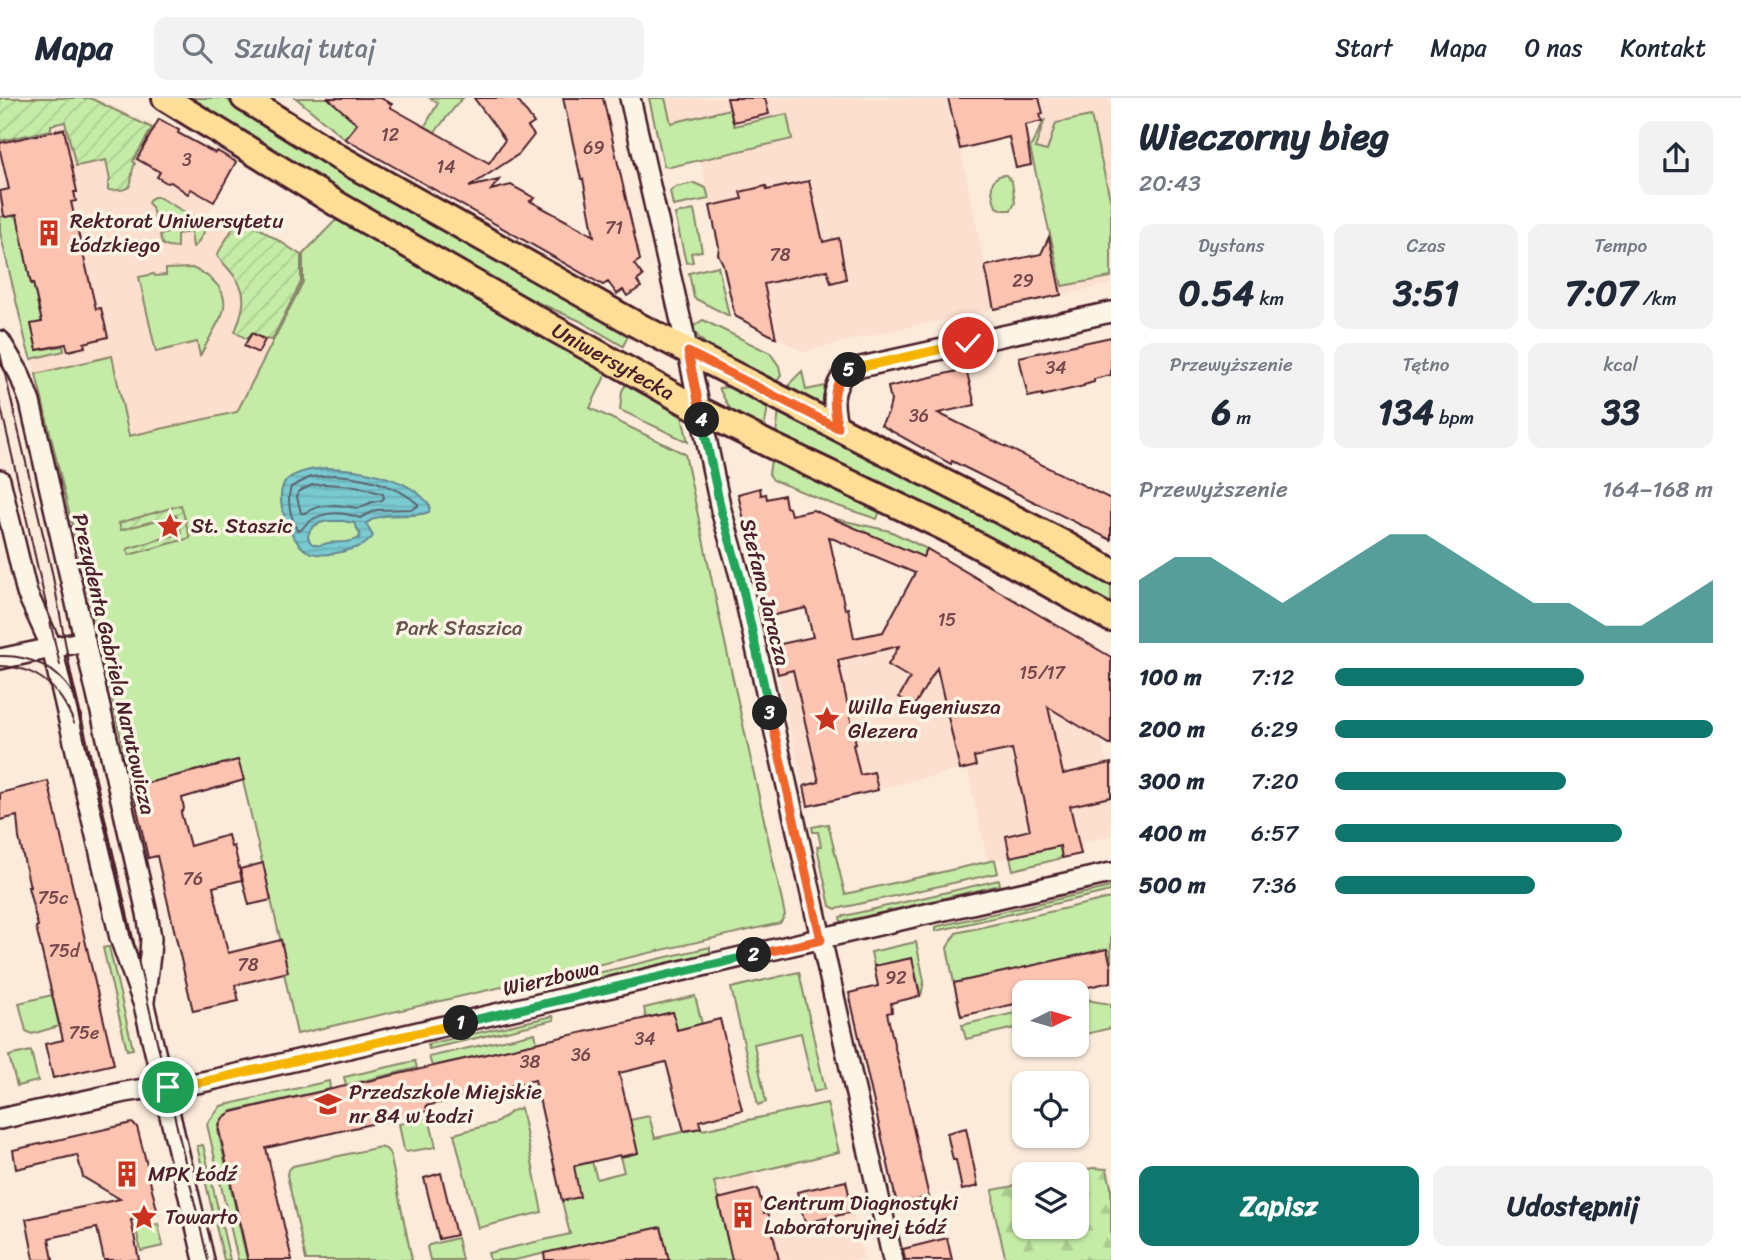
<!DOCTYPE html>
<html lang="pl">
<meta charset="utf-8">
<style>
:root{--surface:#fff;--page:#f2f2f3;--text:#1f2937;--muted:#747a83;--line:#e0e1e3;--accent:#0f766e}
body{margin:0;font-family:Sriracha,sans-serif;background:var(--page);color:var(--text);height:100vh;display:flex;flex-direction:column;font-size:26px;white-space:nowrap}
*{box-sizing:border-box;margin:0}
p{font-size:23px;color:var(--muted)}
.icon{flex:none;width:38px;height:38px;fill:none;stroke:currentColor;stroke-width:2;stroke-linecap:round;stroke-linejoin:round}
.map{position:relative;flex:1;overflow:hidden}
.drawer{display:flex;flex-direction:column;background:var(--surface);width:630px}
.drawer>*{flex:none}
.needle{width:46px;rotate:85deg}
.controls{position:absolute;left:1012px;top:882px;display:grid;gap:14px}
.controls a{display:grid;place-items:center;width:77px;height:77px;border-radius:14px;background:var(--surface);box-shadow:0 2px 5px #0004;font-size:35px}
.pin{position:absolute;display:grid;place-items:center;width:60px;height:60px;color:#fff;margin:-30px;border:4px solid #fff;border-radius:50%;box-shadow:0 2px 7px #0007}
.km{position:absolute;width:35px;height:35px;margin:-18px;border-radius:50%;background:#222;color:#fff;font-size:19px;line-height:35px;text-align:center}
.round{display:grid;place-items:center;flex:none;width:74px;height:74px;border-radius:14px;background:var(--page)}
.head{display:flex;align-items:center;justify-content:space-between;height:119px;padding:0 28px}
h1{font-size:38px;font-weight:800;line-height:52px}
.metrics{display:grid;grid-template-columns:repeat(3,1fr);gap:10px;height:119px;padding:7px 28px}
.metrics div{display:grid;align-content:center;border-radius:14px;background:var(--page);text-align:center}
.metrics b{font-size:35px;font-weight:800}
.metrics small{font-size:19px;font-weight:400}
.metrics p{font-size:19px}
.chart{height:196px;padding:14px 28px}
.chart p{display:flex;justify-content:space-between}
.chart svg{width:100%;height:126px;margin-top:7px;fill:var(--accent);opacity:.7}
.button{display:flex;gap:14px;margin-top:auto;padding:14px 28px}
.button a{flex:1;height:80px;border-radius:14px;background:var(--accent);color:#fff;font-size:28px;font-weight:800;line-height:80px;text-align:center}
.button a+a{background:var(--page);color:var(--text)}
ul{padding:0 28px;list-style:none;font-size:23px}
li{display:grid;grid-template-columns:112px 84px 1fr;align-items:center;height:52px}
li i{height:18px;border-radius:9px;background:var(--accent)}
header{display:flex;align-items:center;gap:42px;box-sizing:border-box;height:98px;padding:0 35px;background:var(--surface);border-bottom:2px solid var(--line)}
header strong{font-size:33px}
nav{display:flex;gap:38px;margin-inline-start:auto;font-size:24px}
.search{width:490px;height:63px;background:var(--page);display:flex;align-items:center;gap:18px;box-sizing:border-box;padding:0 24px;border-radius:14px;color:var(--muted);font-size:26px}
main{display:flex;flex:1;min-height:0}
.map>svg:first-child{display:block}
</style>
<header>
<strong>Mapa</strong>
<div class="search"><svg class="icon" aria-label="search" viewBox="0 0 24 24"><circle cx="10" cy="10" r="6"/><path d="M15 15l6 6"/></svg>Szukaj tutaj</div>
<nav><a>Start</a><a>Mapa</a><a>O nas</a><a>Kontakt</a></nav>
</header>
<main>
<div class="map">
<svg width="1111" height="1162" viewBox="0 0 1111 1162">
<defs>
<pattern id="forest-firs" width="22" height="20" patternUnits="userSpaceOnUse" patternTransform="scale(1.75)"><rect width="22" height="20" fill="#c5eca7"/><path d="M5 1l3.5 6h-7zM16 11l3.5 6h-7z" fill="#abca90"/></pattern>
<pattern id="garden-furrows" width="10" height="10" patternUnits="userSpaceOnUse" patternTransform="scale(1.75)"><rect width="10" height="10" fill="#c5eca7"/><path d="M-1 1l2-2M0 10L10 0M9 11l2-2" fill="none" stroke="#abca90"/></pattern>
<pattern id="water-rules" width="6" height="5" patternUnits="userSpaceOnUse" patternTransform="scale(1.75)"><rect width="6" height="5" fill="#79cad1"/><path d="M0 2.5h6" fill="none" stroke="#6aadb4"/></pattern>
</defs>
<rect width="100%" height="100%" fill="#fcebdb"/>
<filter id="ink" filterUnits="userSpaceOnUse"><feTurbulence type="fractalNoise" baseFrequency=".0143" numOctaves="2"/><feDisplacementMap in="SourceGraphic" scale="14" xChannelSelector="R" yChannelSelector="G"/><feConvolveMatrix kernelMatrix="1 2 1 2 8 2 1 2 1" color-interpolation-filters="sRGB"/></filter>
<g filter="url(#ink)">
<g fill="#fcdfce">
<polygon points="0,0 96,0 155,28 159,21 179,32 178,35 215,55 217,53 236,64 207,118 230,132 240,116 303,156 303,184 237,314 129,338 112,259 36,276 27,249 0,134"/>
<polygon points="665,0 1111,0 1109,2 1111,12 1111,186 1061,197 1030,50 1041,23 1040,16 957,35 994,211 859,240 804,254 735,218 691,21 671,25"/>
<polygon points="927,451 1111,559 1111,624 1101,641 1111,682 1111,738 1083,744 1085,755 1062,760 1059,748 988,764 967,670 807,708 778,576 881,552 879,542"/>
<polygon points="754,1074 769,1134 853,1114 864,1162 732,1162 713,1084"/>
</g>
<g fill="#c5eca7" stroke="#888669" stroke-width="2">
<polygon points="186,0 224,0 294,44 629,236 623,248 578,222 509,192 377,117"/>
<polygon points="296,0 328,0 357,25 345,41"/>
<polygon points="430,0 463,0 459,4 435,34 425,28 438,5"/>
<polygon points="649,0 665,0 671,25 730,11 734,28 787,16 792,41 670,69 664,68"/>
<polygon points="1091,18 1111,105 1111,179 1062,188 1030,50 1045,21 1035,50 1047,53 1056,25"/>
<path d="M1002 77H1006L1012 84 1015 105 1011 112H1004L996 109C993 98 986 81 1002 77Z"/>
<polygon points="694,85 706,90 709,101 673,108 670,93 676,89"/>
<polygon points="154,99 158,99 208,127 197,146 193,149 191,134 177,136 177,150 168,149 162,146 160,137 175,133 172,118 155,122 152,109 148,105 150,101"/>
<polygon points="694,112 702,153 691,155 693,164 686,165 675,116"/>
<polygon points="17,117 31,185 33,185 42,224 31,226 37,252 63,248 64,253 31,261 27,249 0,134 0,119"/>
<polygon points="335,123 340,123 352,129 607,274 590,310 685,356 724,540 785,817 780,825 297,936 284,875 288,874 238,662 132,689 83,473 36,276 112,258 129,338 237,314 303,184 303,156"/>
<polygon points="718,168 729,218 694,200 689,175"/>
<path d="M192 170C212 178 231 194 222 217L200 258 197 244 156 254 139 179 154 176 155 178 166 177V171Z"/>
<path d="M703 222 770 255 779 268 781 277 777 284C753 272 707 255 693 232L695 227Z"/>
<polygon points="802,273 806,292 830,287 826,310 788,290 792,283"/>
<polygon points="626,286 682,319 688,344 620,312 622,293"/>
<path d="M731 289 768 307 764 332C735 318 733 320 719 290Z"/>
<polygon points="779,312 1040,445 1111,485 1111,510 776,337"/>
<polygon points="771,362 880,413 877,421 832,406 773,382 769,376"/>
<polygon points="831,420 890,433 927,451 923,459"/>
<polygon points="828,726 845,796 995,762 998,775 836,811 830,808 817,749 821,748 818,734 813,734 812,729"/>
<polygon points="1060,748 1062,760 1013,772 1010,759"/>
<polygon points="999,782 1000,787 841,824 840,819"/>
<polygon points="1111,789 1111,793 936,833 936,829 939,828"/>
<polygon points="1111,800 1111,868 1107,851 954,885 947,850 956,835"/>
<polygon points="916,844 924,883 921,898 912,860 874,868 871,854"/>
<polygon points="107,849 109,849 133,951 127,952 103,850"/>
<polygon points="710,849 710,855 564,888 563,883"/>
<polygon points="799,874 825,991 814,994 801,935 754,946 766,1004 758,1007 731,890"/>
<polygon points="52,897 59,928 32,936 26,933 19,905"/>
<polygon points="695,898 702,926 677,932 673,914 646,920 644,910"/>
<polygon points="1084,899 1092,903 1111,906 1111,930 1086,936 1081,915 1076,916 1076,901"/>
<polygon points="1024,913 1024,928 966,941 962,927"/>
<polygon points="553,918 554,922 429,951 428,946"/>
<polygon points="535,935 537,945 531,947 530,946 432,968 429,959"/>
<polygon points="31,953 38,983 17,988 9,958"/>
<polygon points="415,963 417,970 346,987 344,979"/>
<path d="M329 983 330 991 232 1013C223 1018 218 1023 218 1033L247 1162H238L207 1026 221 1008Z"/>
<polygon points="827,1005 839,1054 714,1084 732,1162 670,1162 668,1160 661,1129 515,1162 490,1162 488,1155 570,1136 562,1103 574,1068 592,1064 597,1081 624,1074 620,1059 638,1055 630,1022 649,1018 655,1040 701,1030 702,1032"/>
<polygon points="521,1010 542,1114 478,1130 454,1036 496,1025 512,1013"/>
<polygon points="429,1020 436,1049 406,1054 404,1052 399,1026"/>
<polygon points="203,1047 230,1162 224,1162 197,1048"/>
<polygon points="380,1049 386,1051 390,1056 412,1162 306,1162 287,1077 288,1072 293,1068"/>
<polygon points="158,1126 163,1148 141,1153 136,1131"/>
<polygon points="457,1140 462,1162 430,1162 427,1149 429,1147"/>
</g>
<polygon fill="url(#forest-firs)" stroke="#888669" stroke-width="2" points="1093,1070 1107,1071 1111,1089 1111,1162 1006,1162 994,1112 993,1092 1024,1086 1024,1129 1076,1129 1076,1076 1057,1076"/>
<g fill="url(#garden-furrows)" stroke="#888669" stroke-width="2">
<path d="M0 0H90L152 30 133 63 135 66C126 81 142 94 108 92V85L110 82 106 62 76 68 65 24 51 27V32L0 43Z"/>
<path d="M240 118 301 157V184L272 242 265 241 252 235 247 241 235 234C250 195 245 189 218 159L217 157Z"/>
<polygon points="181,407 190,440 129,457 127,451 181,435 176,417 121,432 119,425"/>
</g>
<path fill="url(#water-rules)" stroke="#66868f" stroke-width="2" fill-rule="evenodd" d="M325 370C357 370 411 379 430 408L429 414C409 422 381 411 366 426L373 438C366 448 356 450 345 453 334 456 317 459 307 453 290 444 270 395 288 381 298 373 313 371 325 370ZM328 423H343L354 425 360 436 359 440C349 446 340 443 328 445 324 446 320 448 316 447 310 446 310 443 308 439 309 428 319 425 328 423Z"/>
<g fill="none" stroke-linecap="round" stroke-linejoin="round">
<g stroke="#5d636d" stroke-width="2">
<path d="M335 377C365 379 395 386 418 406V408L412 411 376 412 360 420C339 412 315 413 301 432H297C291 419 286 403 291 389L311 379Z"/>
<polygon points="325,386 356,388 383,396 384,400 382,402 372,404 359,410 335,407 318,409 304,415 301,415 297,399 298,394 312,387"/>
</g>
</g>
<g fill="#fcc3b1" stroke="#4a1f2b" stroke-width="2" fill-rule="evenodd">
<polygon points="328,0 381,0 392,6 390,9 489,65 505,42 474,0 516,0 534,25 528,29 534,37 519,56 469,89 499,82 491,92 511,87 535,100 530,103 594,138 583,81 581,81 563,0 603,0 640,162 634,166 643,178 637,183 641,189 627,198 623,192 617,196 608,184 603,187 345,41 357,26"/>
<polygon points="727,0 765,0 769,16 733,24"/>
<polygon points="948,0 1039,0 1043,15 1040,16 1042,23 1025,27 1031,67 1016,70 1009,39 960,51"/>
<polygon points="159,21 179,32 178,35 215,55 217,53 236,64 214,104 191,91 188,96 171,84 167,85 157,79 160,74 137,61"/>
<polygon points="64,31 77,94 74,94 76,103 71,104 96,211 101,210 108,239 84,245 85,249 68,253 66,246 37,252 31,226 42,224 33,185 31,186 17,117 6,119 4,118 0,93 9,91 0,53 0,45"/>
<polygon points="809,83 823,144 839,140 846,181 831,185 827,172 764,186 776,240 735,218 723,166 718,156 719,149 710,108 742,101 740,94 766,88 767,92"/>
<polygon points="1049,139 1061,197 994,211 985,168 1041,156"/>
<polygon points="252,235 265,242 258,255 244,248"/>
<polygon points="1111,239 1111,277 1094,281 1094,284 1084,287 1084,288 1042,298 1042,296 1028,299 1019,259"/>
<polygon points="966,271 975,307 938,315 1111,401 1111,442 952,363 951,366 881,327 888,315 891,303 888,289"/>
<path d="M760 390 761 397 766 396 767 401 784 397 786 409 789 410 791 417 813 412 923 459 927 451 1111 559V647L1048 609 1063 676 1111 665V699L1070 708 1081 756 1062 760 1060 748 1010 759 1006 738 1030 732 1012 651 974 659 976 668 960 672 937 570 914 608 899 599 910 580 888 567 899 548 838 562 856 646 853 647 860 677 874 674 878 692 808 708 804 688 819 684 793 572 778 576 772 548 813 539 806 510 765 519 759 490 763 486 758 484 738 396ZM829 439 915 475 883 534 854 540 848 510 845 511Z"/>
<polygon points="238,662 244,682 182,700 184,711 181,715 190,748 228,737 231,749 234,748 242,782 213,789 228,855 281,842 288,874 235,887 239,903 193,913 157,758 148,760 132,689"/>
<polygon points="48,683 114,966 53,980 45,946 63,942 36,829 38,828 28,789 30,789 19,740 17,718 0,722 0,695"/>
<polygon points="263,765 271,802 249,807 240,771"/>
<polygon points="1107,851 1111,868 1111,884 1066,894 1024,894 1024,904 961,918 954,885"/>
<polygon points="912,860 920,898 891,905 892,914 887,915 929,1099 897,1106 849,895 878,888 874,868"/>
<polygon points="673,914 677,932 720,921 742,1012 699,1023 701,1030 684,1033 666,964 619,975 638,1055 620,1059 620,1057 574,1068 580,1099 562,1103 535,982 426,1008 428,1013 266,1050 292,1162 248,1162 219,1032 220,1025 224,1019 232,1014 257,1008"/>
<polygon points="132,1025 137,1029 147,1067 149,1070 149,1079 158,1116 131,1122 139,1162 104,1162 97,1130 49,1140 53,1162 34,1162 26,1121 120,1101 83,1079 77,1057 16,1071 13,1052"/>
<polygon points="966,1030 978,1088 962,1092 956,1062 953,1062 947,1035"/>
<polygon points="441,1075 456,1137 439,1141 424,1080"/>
<polygon points="846,1083 853,1114 805,1125 797,1094"/>
<polygon points="758,1091 764,1115 768,1114 779,1162 732,1162 718,1101"/>
<polygon points="661,1129 669,1162 545,1162 544,1155"/>
<polygon points="947,1140 952,1162 905,1162 903,1151"/>
</g>
<g fill="none" stroke-linecap="round" stroke-linejoin="round">
<g stroke="#4a1f2b" stroke-width="24">
<g id="minor">
<polyline points="630,0 688,254 721,412 740,478 893,1162"/>
<polyline points="0,243 19,275 30,304 147,815 151,840 150,857 144,903"/>
<path d="M838 330C832 306 831 291 847 272L1111 214"/>
<polyline points="0,382 27,495 52,550 120,840 144,907 204,1162"/>
<polyline points="0,561 85,543"/>
<path d="M0 1021 125 994C153 989 180 989 207 983L922 817 1111 775"/>
</g>
</g>
<g stroke="#4a1f2b" stroke-width="30">
<g id="major">
<path id="s1" d="M165 0 342 109 553 230 700 312 768 346 945 430 1029 475 1111 521"/>
<polyline points="244,0 340,60 639,228 1061,444 1111,473"/>
</g>
</g>
<use href="#minor" stroke="#fcf5e5" stroke-width="19"/>
<use href="#major" stroke="#fedd96" stroke-width="24"/>
<g stroke="#4a1f2b" stroke-width="2">
<polyline points="0,255 52,474 71,576 87,643 208,1162"/>
<polyline points="0,305 60,567"/>
<path d="M0 558C30 557 58 570 73 596"/>
<path d="M0 568C39 569 61 591 74 625"/>
</g>
</g>
</g>
<g fill="none" stroke-linecap="round" stroke-linejoin="round" filter="url(#ink)">
<g stroke="#fff" stroke-width="14">
<polyline id="split-1" points="168,989 207,983 461,925"/>
</g>
<g stroke="#fff" stroke-width="14">
<polyline id="split-2" points="461,925 754,857"/>
</g>
<g stroke="#fff" stroke-width="14">
<polyline id="split-3" points="754,857 821,842 770,615"/>
</g>
<g stroke="#fff" stroke-width="14">
<polyline id="split-4" points="702,322 721,412 740,478 770,615"/>
</g>
<g stroke="#fff" stroke-width="14">
<path id="split-5" d="M702 322 688 254 838 330C833 309 830 286 849 272"/>
</g>
<g stroke="#fff" stroke-width="14">
<polyline id="split-6" points="849,272 968,245"/>
</g>
<use href="#split-1" stroke="#f5b400" stroke-width="9"/>
<use href="#split-2" stroke="#22a559" stroke-width="9"/>
<use href="#split-3" stroke="#f0652b" stroke-width="9"/>
<use href="#split-4" stroke="#22a559" stroke-width="9"/>
<use href="#split-5" stroke="#f0652b" stroke-width="9"/>
<use href="#split-6" stroke="#f5b400" stroke-width="9"/>
</g>
<defs>
<g id="building-bare" transform="scale(2.1)"><path d="M-4-6H4V6H1V3H-1V6H-4ZM-2.5-4.3h1.7v1.8h-1.7ZM.8-4.3h1.7v1.8H.8ZM-2.5-1h1.7V.8h-1.7ZM.8-1h1.7V.8H.8Z" fill="#c8321e" stroke="#fcf5e5" stroke-width="2.5" paint-order="stroke"/></g>
<g id="sight-bare" transform="scale(2.1)"><path d="M0-6L1.8-2.2L6-1.7L2.9 1.2L3.7 5.4L0 3.3L-3.7 5.4L-2.9 1.2L-6-1.7L-1.8-2.2Z" fill="#c8321e" stroke="#fcf5e5" stroke-width="2.5" paint-order="stroke"/></g>
<g id="school-bare" transform="scale(2.1)"><path d="M0-5L7-2L0 1L-7-2ZM-4 1L0 2.5L4 1V4Q0 6-4 4Z" fill="#c8321e" stroke="#fcf5e5" stroke-width="2.5" paint-order="stroke"/></g>
</defs>
<g fill-rule="evenodd">
<use href="#building-bare" x="49" y="135"/>
<use href="#sight-bare" x="170" y="428"/>
<use href="#sight-bare" x="827" y="621"/>
<use href="#school-bare" x="328" y="1006"/>
<use href="#building-bare" x="127" y="1076"/>
<use href="#building-bare" x="743" y="1117"/>
<use href="#sight-bare" x="144" y="1119"/>
</g>
<g text-anchor="middle" stroke-width="7" stroke-linejoin="round" paint-order="stroke">
<g font-size="18" fill="#76484c">
<text x="390" y="43">12</text>
<text x="594" y="56">69</text>
<text x="187" y="68">3</text>
<text x="446" y="75">14</text>
<text x="614" y="136">71</text>
<text x="780" y="163">78</text>
<text x="1023" y="189">29</text>
<text x="1056" y="276">34</text>
<text x="919" y="324">36</text>
<text x="947" y="528">15</text>
<text x="1042" y="581">15/17</text>
<text x="193" y="787">76</text>
<text x="53" y="806">75c</text>
<text x="64" y="859">75d</text>
<text x="248" y="873">78</text>
<text x="896" y="886">92</text>
<text x="84" y="941">75e</text>
<text x="645" y="947">34</text>
<text x="581" y="963">36</text>
<text x="530" y="970">38</text>
</g>
<g font-size="21" fill="#4a1f2b" stroke="#fcf5e5" text-anchor="start">
<text x="70" y="130">Rektorat Uniwersytetu<tspan x="70" dy="24">Łódzkiego</tspan></text>
<text x="191" y="435">St. Staszic</text>
<text x="848" y="616">Willa Eugeniusza<tspan x="848" dy="24">Glezera</tspan></text>
<text x="349" y="1001">Przedszkole Miejskie<tspan x="349" dy="24">nr 84 w Łodzi</tspan></text>
<text x="148" y="1083">MPK Łódź</text>
<text x="764" y="1112">Centrum Diagnostyki<tspan x="764" dy="24">Laboratoryjnej Łódź</tspan></text>
<text x="165" y="1126">Towarto</text>
</g>
<g font-size="21" fill="#4a1f2b" stroke="#fcf5e5">
<text dy="7" stroke="none"><textPath href="#s1" startOffset="520">Uniwersytecka</textPath></text>
<text transform="translate(765 494) rotate(76)" y="7">Stefana Jaracza</text>
<text transform="translate(114 566) rotate(77)" y="7">Prezydenta Gabriela Narutowicza</text>
<text transform="translate(551 880) rotate(-13)" y="7">Wierzbowa</text>
</g>
<g font-size="21" fill="#69524a" stroke="#fcf5e5">
<text x="459" y="537">Park Staszica</text>
</g>
</g>
</svg>
<div class="controls">
<a><svg class="needle" viewBox="-14 -14 28 28"><path d="M0-13l5 13h-10z" fill="#e53935"/><path d="M0 13l5-13h-10z" fill="#747a83"/></svg></a>
<a><svg class="icon" aria-label="locate" viewBox="0 0 24 24"><circle cx="12" cy="12" r="6"/><path d="M12 2v4M12 18v4M2 12h4M18 12h4"/></svg></a>
<a><svg class="icon" aria-label="layers" viewBox="0 0 24 24"><path d="M12 4l9 5-9 5-9-5zM3 14l9 5 9-5"/></svg></a>
</div>
<div class="pin" style="left:168px;top:989px;background:#1e9e55"><svg class="icon" aria-label="arrive" viewBox="0 0 24 24"><path d="M6 21V4h12l-3 4 3 4H6"/></svg></div>
<div class="pin" style="left:968px;top:245px;background:#d93025"><svg class="icon" aria-label="check" viewBox="0 0 24 24"><path d="M5 12l5 5 9-10"/></svg></div>
<b class="km" style="left:461px;top:925px">1</b>
<b class="km" style="left:754px;top:857px">2</b>
<b class="km" style="left:770px;top:615px">3</b>
<b class="km" style="left:702px;top:322px">4</b>
<b class="km" style="left:849px;top:272px">5</b>
</div>
<section class="drawer">
<div class="head"><div><h1>Wieczorny bieg</h1><p>20:43</p></div><a class="round"><svg class="icon" aria-label="share" viewBox="0 0 24 24"><path d="M12 15V3M7 8l5-5 5 5M5 13v7h14v-7"/></svg></a></div>
<div class="metrics">
<div><p>Dystans</p><b>0.54<small> km</small></b></div>
<div><p>Czas</p><b>3:51</b></div>
<div><p>Tempo</p><b>7:07<small> /km</small></b></div>
</div>
<div class="metrics">
<div><p>Przewyższenie</p><b>6<small> m</small></b></div>
<div><p>Tętno</p><b>134<small> bpm</small></b></div>
<div><p>kcal</p><b>33</b></div>
</div>
<div class="chart"><p><span>Przewyższenie</span>164–168 m</p>
<svg viewBox="0 0 160 44" preserveAspectRatio="none"><path d="M0 44V22L10 14L20 14L30 22L40 30L50 22L60 14L70 6L80 6L90 14L100 22L110 30L120 30L130 38L140 38L150 30L160 22V44z"/></svg>
</div>
<ul>
<li><b>100 m</b>7:12<i style="width:66%"></i></li>
<li><b>200 m</b>6:29<i style="width:100%"></i></li>
<li><b>300 m</b>7:20<i style="width:61%"></i></li>
<li><b>400 m</b>6:57<i style="width:76%"></i></li>
<li><b>500 m</b>7:36<i style="width:53%"></i></li>
</ul>
<div class="button"><a>Zapisz</a><a>Udostępnij</a></div>
</section>
</main>
